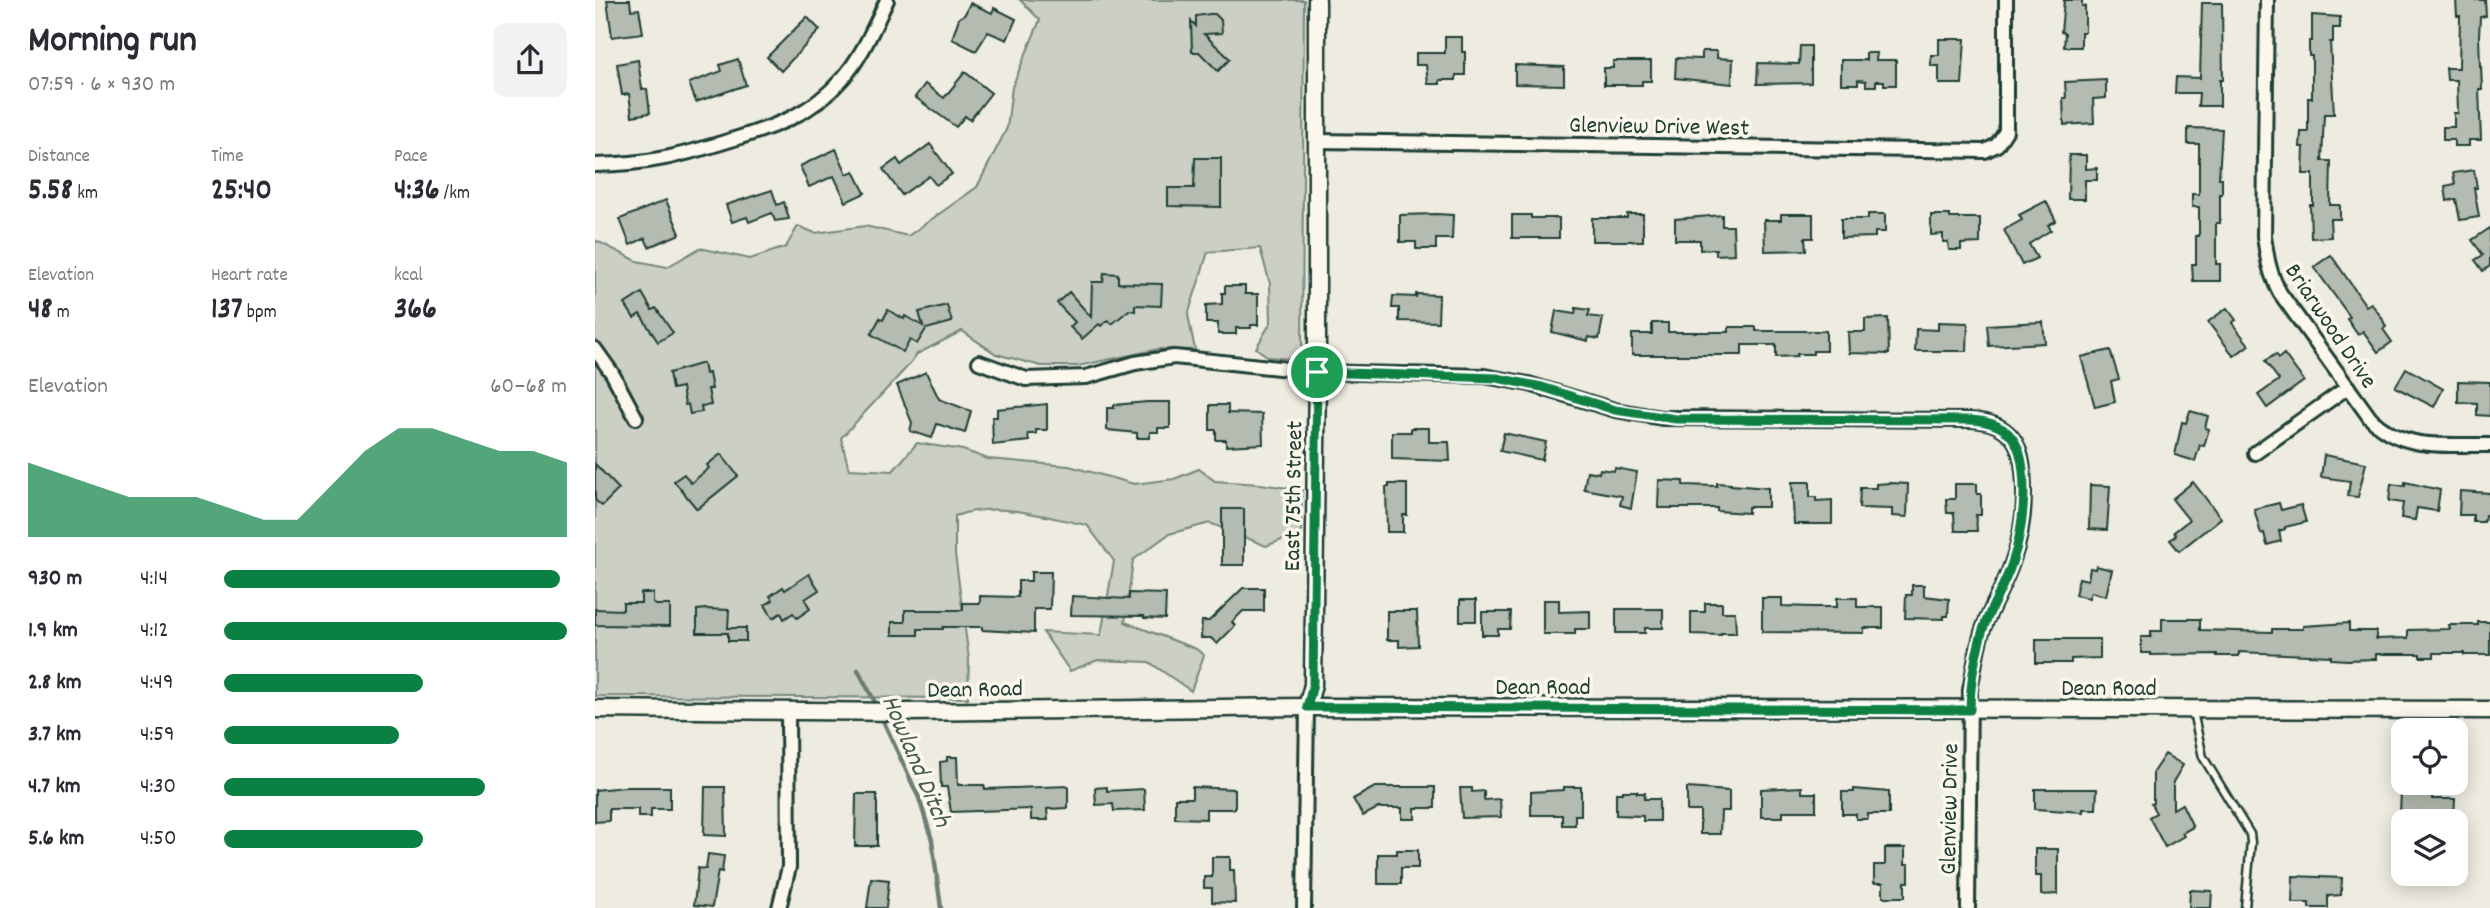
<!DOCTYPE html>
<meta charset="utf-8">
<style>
:root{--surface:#fff;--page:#f2f2f3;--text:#2b2b33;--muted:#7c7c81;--accent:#0b8043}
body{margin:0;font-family:Dekko,sans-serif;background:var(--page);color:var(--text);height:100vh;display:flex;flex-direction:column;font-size:26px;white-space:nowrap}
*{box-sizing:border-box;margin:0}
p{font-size:23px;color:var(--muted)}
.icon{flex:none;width:38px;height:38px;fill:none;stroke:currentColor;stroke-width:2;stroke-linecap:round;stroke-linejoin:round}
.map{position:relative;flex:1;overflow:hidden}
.sheet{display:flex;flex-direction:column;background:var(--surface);width:595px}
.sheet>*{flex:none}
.tools{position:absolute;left:1796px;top:718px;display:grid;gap:14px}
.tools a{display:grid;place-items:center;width:77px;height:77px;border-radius:14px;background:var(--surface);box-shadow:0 4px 18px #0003;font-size:35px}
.pin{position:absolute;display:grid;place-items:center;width:60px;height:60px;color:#fff;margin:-30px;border:4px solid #fff;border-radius:50%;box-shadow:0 2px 7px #0007}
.round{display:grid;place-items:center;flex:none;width:74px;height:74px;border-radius:14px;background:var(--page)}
.summary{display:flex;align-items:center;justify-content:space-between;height:119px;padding:0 28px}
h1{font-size:38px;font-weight:800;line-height:52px}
.figures{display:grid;grid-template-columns:repeat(3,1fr);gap:10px;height:119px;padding:7px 28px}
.figures div{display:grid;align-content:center}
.figures b{font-size:30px;font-weight:800}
.figures small{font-size:19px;font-weight:400}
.figures p{font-size:19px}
.chart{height:196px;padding:14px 28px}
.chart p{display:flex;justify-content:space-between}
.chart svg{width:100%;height:126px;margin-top:7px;fill:var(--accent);opacity:.7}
ul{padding:0 28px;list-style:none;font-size:23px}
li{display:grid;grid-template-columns:112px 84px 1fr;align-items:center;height:52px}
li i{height:18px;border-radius:9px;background:var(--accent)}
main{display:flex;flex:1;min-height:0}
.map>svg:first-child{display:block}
</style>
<main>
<section class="sheet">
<div class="summary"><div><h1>Morning run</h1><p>07:59 · 6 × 930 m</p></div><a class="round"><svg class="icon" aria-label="share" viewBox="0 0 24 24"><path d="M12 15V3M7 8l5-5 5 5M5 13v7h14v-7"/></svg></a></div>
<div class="figures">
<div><p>Distance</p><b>5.58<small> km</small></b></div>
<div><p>Time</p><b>25:40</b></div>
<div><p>Pace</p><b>4:36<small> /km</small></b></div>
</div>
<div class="figures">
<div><p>Elevation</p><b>48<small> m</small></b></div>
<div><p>Heart rate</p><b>137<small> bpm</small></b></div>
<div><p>kcal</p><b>366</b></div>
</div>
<div class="chart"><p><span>Elevation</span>60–68 m</p>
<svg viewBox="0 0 160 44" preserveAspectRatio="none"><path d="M0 44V18L10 22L20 26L30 30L40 30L50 30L60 34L70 38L80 38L90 26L100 14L110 6L120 6L130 10L140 14L150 14L160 18V44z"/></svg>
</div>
<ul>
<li><b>930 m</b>4:14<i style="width:98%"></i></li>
<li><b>1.9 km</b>4:12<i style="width:100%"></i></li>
<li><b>2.8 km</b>4:49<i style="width:58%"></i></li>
<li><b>3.7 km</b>4:59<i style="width:51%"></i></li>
<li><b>4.7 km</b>4:30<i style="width:76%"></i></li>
<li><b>5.6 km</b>4:50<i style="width:58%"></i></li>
</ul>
</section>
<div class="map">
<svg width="1895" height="908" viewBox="0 0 1895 908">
<rect width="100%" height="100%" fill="#eeece1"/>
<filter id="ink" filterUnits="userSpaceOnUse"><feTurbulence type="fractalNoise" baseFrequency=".0143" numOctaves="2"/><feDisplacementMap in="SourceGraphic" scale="14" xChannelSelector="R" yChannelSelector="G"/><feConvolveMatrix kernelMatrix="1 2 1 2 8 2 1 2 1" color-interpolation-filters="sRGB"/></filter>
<g filter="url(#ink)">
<path fill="#cbcfc4" stroke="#75867c" stroke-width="2" d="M425 0H709L707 360 673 357 661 348 676 322 675 284 665 248 613 252 593 315 600 350 564 349 483 366H446L401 354 367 331 322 354 313 366 246 438 254 469 298 471 322 443 368 450 393 459 474 466 539 484 579 479 604 469 620 481 665 484 707 490 706 533 671 546 615 523 574 534 538 560 530 622 601 649 609 655 596 691 554 662 503 660 475 671 448 632 506 635 519 561 492 525C449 517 402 500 360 516V554L374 659 373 698 0 696V240L42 261 72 267 105 248 155 259 191 247 203 226 220 233 270 226 313 236 382 187 412 128 417 87 445 20Z"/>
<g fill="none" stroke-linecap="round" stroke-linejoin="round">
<g stroke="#6c7d74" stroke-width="4.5">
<polyline points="263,670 282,706"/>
<polyline points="285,714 324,798 337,840 346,908"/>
</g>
</g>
<g fill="#b4bbb0" stroke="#1f3d34" stroke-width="2">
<polygon points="12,0 35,0 36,10 44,9 48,33 17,37"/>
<polygon points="1469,0 1487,0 1487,6 1490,6 1490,32 1486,32 1486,47 1469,47 1470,33 1466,32"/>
<polygon points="1861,0 1890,0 1891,16 1885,17 1884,36 1885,66 1886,66 1887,89 1884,89 1886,140 1874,140 1874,146 1859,146 1859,140 1848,140 1848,127 1859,127 1859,113 1863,113 1862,80 1852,80 1851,68 1864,68 1865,16 1862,16"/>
<polygon points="375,3 397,13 399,8 421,19 412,40 393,32 381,51 357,39 364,18 370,14"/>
<polygon points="1607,3 1627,3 1628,80 1625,80 1625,106 1603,106 1604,93 1580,93 1581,77 1605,78"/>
<polygon points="615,14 620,14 626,20 627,33 609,34 635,59 623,71 604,52 597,52 596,21 601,26 601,16"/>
<polygon points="1717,15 1745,17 1745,28 1738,28 1738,42 1735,42 1739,114 1729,114 1727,161 1736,161 1735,205 1745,205 1745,219 1735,219 1736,237 1716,238 1715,205 1718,205 1718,174 1708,174 1709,147 1705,147 1706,132 1713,132 1713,98 1717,98 1717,56 1714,56 1714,41 1717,41"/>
<polygon points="212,17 225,30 186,71 172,57"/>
<polygon points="850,37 867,37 867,52 870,52 870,75 861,75 861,80 845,80 845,84 833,84 831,65 821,65 821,53 850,53"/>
<polygon points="1344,39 1370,39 1367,84 1344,84 1344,66 1336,66 1336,55 1344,55"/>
<polygon points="1205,46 1216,46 1216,83 1162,84 1163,63 1204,64"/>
<polygon points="1107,51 1122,51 1122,58 1138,59 1137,84 1080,78 1081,58 1107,59"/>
<polygon points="1271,53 1282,53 1281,60 1301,60 1301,85 1289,85 1289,81 1281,81 1281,86 1271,86 1271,81 1263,80 1263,84 1246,84 1246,60 1271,60"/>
<polygon points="143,59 151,85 101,102 94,83 127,71 125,65"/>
<polygon points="43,60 47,89 52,89 55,113 37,116 34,94 27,95 22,64"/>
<polygon points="1018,61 1056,61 1056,81 1047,81 1047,85 1009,85 1009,68 1018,68"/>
<polygon points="920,65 969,67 969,85 920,84"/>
<polygon points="370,72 396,93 375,120 370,116 361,127 320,97 330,84 349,98"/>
<polygon points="1511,80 1511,98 1498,99 1499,123 1469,125 1468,98 1471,98 1470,82"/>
<polygon points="1593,128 1627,129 1624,178 1627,178 1627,194 1625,194 1625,223 1621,223 1621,264 1625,264 1625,281 1598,281 1597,264 1601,264 1601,236 1604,236 1604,207 1597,207 1597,194 1604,194 1604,144 1593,144"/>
<polygon points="335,144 357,174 341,185 334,176 307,195 288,169 302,159 306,165"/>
<polygon points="241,149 252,174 259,171 270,193 251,202 239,176 214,187 205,166"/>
<polygon points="1474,155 1491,155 1491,169 1502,168 1502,180 1490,180 1490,199 1473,199"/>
<polygon points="600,158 626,158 626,207 573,206 573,188 599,188"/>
<polygon points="1879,170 1882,188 1879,188 1884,217 1865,220 1861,199 1852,201 1850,186 1860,184 1858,173"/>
<polygon points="177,190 182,205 189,202 194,219 180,221 177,213 154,222 152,217 137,222 131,205"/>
<polygon points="71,200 85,234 54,247 50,238 35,245 25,219"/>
<polygon points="1451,201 1461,221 1453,225 1456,230 1434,244 1442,258 1427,265 1409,230 1427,220 1424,215"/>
<polygon points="841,214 858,215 857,239 841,239 841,249 821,249 821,242 805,242 805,215"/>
<polygon points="1032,214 1048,214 1048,241 997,241 997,218 1032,218"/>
<polygon points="1186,214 1218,214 1218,238 1210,238 1211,250 1170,251 1169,220 1186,220"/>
<polygon points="1273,214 1290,214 1290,232 1280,232 1280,237 1246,238 1246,219 1273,219"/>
<polygon points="917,215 936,215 936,218 964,218 964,238 917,238"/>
<polygon points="1127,215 1127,226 1138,226 1139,254 1121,255 1121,249 1105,250 1105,240 1080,240 1080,219"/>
<polygon points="1336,215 1355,215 1355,218 1385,218 1385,243 1366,244 1366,250 1354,250 1353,242 1348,242 1348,234 1336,235"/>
<polygon points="1895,228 1895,266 1888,271 1880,260 1888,255 1877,240"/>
<polygon points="1736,255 1771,306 1776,303 1787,318 1791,327 1788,329 1797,342 1783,352 1768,331 1763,335 1752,319 1755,317 1719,267"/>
<polygon points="509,273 523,274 523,283 567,284 566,306 540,305 540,311 534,310 517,324 513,320 506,326 504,324 487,339 475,327 480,322 462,303 474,292 496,317 497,282 508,282"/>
<polygon points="630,286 650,286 650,294 663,294 663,325 656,325 656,328 641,328 641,334 623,334 623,323 611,323 611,305 627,304 627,293 630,293"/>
<polygon points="47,293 57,310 61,308 78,333 63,342 45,314 39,318 30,304"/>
<polygon points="821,294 844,295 843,322 804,321 804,308 797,308 798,296 821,297"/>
<polygon points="352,305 357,322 331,329 322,344 315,340 308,352 276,334 285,318 288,320 293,310 309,319 310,316 328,326 324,312"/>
<polygon points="981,308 995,310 993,316 1008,318 1004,339 994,337 993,341 957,332 961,311 980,314"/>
<polygon points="1632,308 1641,320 1637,323 1654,345 1639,356 1613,322"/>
<polygon points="1293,318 1294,354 1254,353 1253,332 1270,332 1270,319"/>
<polygon points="1343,322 1373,323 1372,351 1320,351 1321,329 1343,330"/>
<polygon points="1448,322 1450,343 1394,346 1392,325"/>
<polygon points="1057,323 1073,323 1073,332 1134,332 1134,327 1161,327 1161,331 1231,331 1231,351 1218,351 1218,354 1202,354 1202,356 1181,357 1181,345 1147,345 1147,355 1037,355 1037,334 1057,334"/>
<polygon points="1515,350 1524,379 1516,381 1520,402 1500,407 1486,357"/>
<polygon points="1681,354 1684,358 1689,354 1709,381 1672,408 1663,395 1684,380 1670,361"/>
<polygon points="108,363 110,374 114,373 117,389 113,389 116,405 106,406 107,412 95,414 93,404 90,405 87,387 77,389 74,373"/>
<polygon points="1811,368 1848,389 1839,407 1800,387"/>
<polygon points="331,372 344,399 376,411 370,433 342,424 337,438 315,431 317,423 302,385"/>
<polygon points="1863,381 1895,382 1895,416 1882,415 1882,403 1863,402"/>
<polygon points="552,402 575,402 575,428 563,428 563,432 555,432 555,438 542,438 542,433 512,430 512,408 519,408 519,405"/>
<polygon points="452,404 452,430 441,430 441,434 433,434 434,441 398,445 397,417 402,417 402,409"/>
<polygon points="615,405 633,405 633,413 667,414 668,444 631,446 631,440 621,440 621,430 615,430"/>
<polygon points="1595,411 1613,416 1610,428 1614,429 1609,446 1605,445 1600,461 1580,455 1587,422 1591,423"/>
<polygon points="816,428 834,428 834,442 854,442 855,461 797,459 797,432 816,432"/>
<polygon points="909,433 951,442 947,460 905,451"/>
<polygon points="126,454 143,476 102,509 79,481 89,474 96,483 114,468 112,465"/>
<polygon points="1729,455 1771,463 1763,497 1753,496 1755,481 1726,477"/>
<polygon points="0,464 24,489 7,506 0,500"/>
<polygon points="1020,468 1042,472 1036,508 1025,505 1027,496 989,489 992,471 1004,473 1005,469 1019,471"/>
<polygon points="1064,480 1088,481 1088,485 1122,486 1122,483 1136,484 1136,485 1173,488 1173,507 1153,507 1153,513 1122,511 1122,508 1063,508"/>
<polygon points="1197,482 1215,482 1215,497 1221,497 1221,501 1237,500 1237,524 1199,524"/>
<polygon points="1598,482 1626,518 1584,551 1575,540 1581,535 1579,532 1594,520 1577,499"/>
<polygon points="1810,482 1845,490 1842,511 1822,508 1820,520 1806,518 1808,503 1794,501 1796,484 1810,486"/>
<polygon points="1296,483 1313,484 1312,517 1297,516 1297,509 1264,508 1265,488 1281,488 1281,484"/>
<polygon points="794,484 812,484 812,515 808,515 808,532 792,532 791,487 794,487"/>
<polygon points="1360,484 1382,484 1382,494 1386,494 1386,515 1381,515 1382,531 1360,531 1359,513 1352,513 1351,499 1360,499"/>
<polygon points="1495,485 1515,486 1512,530 1494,529"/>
<polygon points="1865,491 1895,493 1895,515 1890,515 1889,522 1878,522 1878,515 1864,515"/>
<polygon points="1684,503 1686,510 1706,505 1711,522 1690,527 1690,529 1684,531 1686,541 1672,545 1669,533 1666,534 1659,509"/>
<rect x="627" y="509" width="22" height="56"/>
<polygon points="1501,566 1517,570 1511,596 1496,592 1494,598 1480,595 1484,578 1493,580 1495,568 1500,569"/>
<polygon points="436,572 456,572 455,609 439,609 439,633 387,630 387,627 348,627 348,629 323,629 323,635 297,635 297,622 310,622 310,610 368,610 368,603 385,603 385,596 423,597 423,581 436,581"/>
<polygon points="214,574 224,590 210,599 215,609 202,618 198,613 189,619 186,613 178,618 170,605 178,600 175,596 188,587 190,590"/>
<polygon points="1317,585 1329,585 1329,596 1354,599 1353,616 1349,616 1349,619 1310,618 1311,595 1317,595"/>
<polygon points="648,588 669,588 669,611 648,611 637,622 640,626 622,644 616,638 606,638 607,621 614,621"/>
<polygon points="46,593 58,593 58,603 61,605 75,605 75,626 0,625 0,609 28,610 28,603 46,603"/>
<polygon points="534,593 571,594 570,619 549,618 549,616 476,615 477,596 534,599"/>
<polygon points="1167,598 1187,598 1187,606 1218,607 1242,607 1242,598 1262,598 1262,607 1288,607 1288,628 1269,628 1269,633 1167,632"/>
<rect x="865" y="600" width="16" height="21"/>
<polygon points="948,600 964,600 964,612 995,611 995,629 980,629 980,634 948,634"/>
<polygon points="1110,603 1127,603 1127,612 1140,612 1141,633 1126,633 1126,635 1096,634 1096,612 1110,612"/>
<polygon points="111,609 134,610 133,628 151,628 151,641 133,641 133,633 102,633 102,610"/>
<polygon points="1021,609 1068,609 1068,628 1050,628 1050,633 1021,633"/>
<polygon points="792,611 822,611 823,646 804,647 804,640 792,640"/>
<polygon points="887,612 916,612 915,629 903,629 903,635 887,635"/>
<polygon points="1567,619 1605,619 1605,630 1677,632 1677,629 1708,629 1708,626 1754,623 1754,631 1781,631 1781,639 1813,638 1813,630 1855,629 1854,625 1883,625 1883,622 1895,622 1895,655 1869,655 1869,653 1839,653 1839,657 1825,657 1825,654 1781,654 1781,659 1753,660 1736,659 1736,656 1644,652 1644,656 1622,656 1622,654 1556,655 1556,653 1546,653 1546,637 1556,637 1556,631 1567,631"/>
<polygon points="1441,639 1505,639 1505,658 1476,659 1476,663 1441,663"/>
<polygon points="1570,754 1588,765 1578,782 1578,809 1587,804 1598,827 1587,833 1589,836 1570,847 1554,817 1561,813 1556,804 1558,803 1558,772"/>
<polygon points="352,757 362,757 363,785 389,785 390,789 473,786 473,808 452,809 453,820 436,820 436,809 356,812 352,787 346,787 345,762 352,761"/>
<polygon points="30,787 75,787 75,809 56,809 56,817 43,817 43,809 14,809 14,821 0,822 0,790"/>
<polygon points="110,787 130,787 131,836 109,835"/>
<polygon points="512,787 512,791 549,789 550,810 519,811 518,804 501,805 500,788"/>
<polygon points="597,787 640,789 640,809 611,809 611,819 580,818 580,798 597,798"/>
<polygon points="780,787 840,787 840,808 820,808 820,819 807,819 807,808 783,808 768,816 758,799"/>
<polygon points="969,787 986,787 986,815 980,815 980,825 967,825 967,815 936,815 936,792 969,790"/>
<polygon points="1207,787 1207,793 1221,793 1221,811 1188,811 1188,817 1166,817 1166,789"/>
<polygon points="865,788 877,788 877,792 889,791 889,800 905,799 906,817 867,818"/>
<polygon points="1092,788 1134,791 1134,811 1126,811 1125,834 1105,834 1105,811 1092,811"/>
<polygon points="1259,789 1294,792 1294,814 1273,814 1273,819 1261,819 1261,814 1247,814 1247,792 1259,792"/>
<polygon points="1440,789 1502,789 1501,809 1488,809 1488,812 1440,809"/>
<polygon points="1806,789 1838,790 1837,799 1860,799 1859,817 1805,816"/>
<polygon points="1028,791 1042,791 1042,793 1050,793 1049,799 1064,799 1064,821 1048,821 1048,816 1021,815 1021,793 1028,793"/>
<polygon points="261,794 282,794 282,846 260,846"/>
<polygon points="1290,848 1310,848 1310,864 1314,864 1314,882 1310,882 1310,897 1288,897 1288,883 1279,883 1279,865 1290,865"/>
<polygon points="1440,849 1463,849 1463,894 1446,895 1446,876 1440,876"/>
<polygon points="802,850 823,850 823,868 806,868 806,884 783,884 783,854 802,854"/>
<polygon points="113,854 129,856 127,872 123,871 117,907 99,905 103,868 111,869"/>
<polygon points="617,857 635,857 635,870 639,870 640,903 617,902 617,888 609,888 609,877 617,877"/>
<polygon points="1698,876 1747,878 1746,895 1733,896 1733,908 1714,908 1714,903 1697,903"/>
<polygon points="276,878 294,880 291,908 272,908"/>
<polygon points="1595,890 1617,891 1616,908 1594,908"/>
</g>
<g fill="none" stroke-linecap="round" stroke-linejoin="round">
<g stroke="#1f3d34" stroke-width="11">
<polyline id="service" points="1598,712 1608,757 1655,834 1656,842 1650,908"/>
</g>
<g stroke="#1f3d34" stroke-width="18">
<g id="minor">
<path d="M1672 0 1669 236C1672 257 1674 273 1685 293L1775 418C1809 452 1850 444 1895 445"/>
<polyline points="723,141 1390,151 1402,145 1411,131 1411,0"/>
<path d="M0 165C54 164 85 156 136 140 179 127 217 114 247 79 267 57 279 27 292 0"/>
<polyline points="0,349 17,373 41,418"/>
<path d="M384 362 431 379 491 377 540 363 579 357 722 372 889 376 934 384 1020 410 1067 418 1375 420C1424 422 1429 453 1429 494 1429 517 1425 541 1417 563 1409 587 1395 608 1387 632 1381 651 1379 670 1375 690L1373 908"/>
<polyline points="1660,453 1753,387"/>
<polyline points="184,908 194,867 193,710"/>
<polyline points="709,908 712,707"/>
</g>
</g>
<g stroke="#1f3d34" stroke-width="21">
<g id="tertiary">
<polyline points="712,707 718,685 722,372 722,0"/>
<polyline points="0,709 311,712 712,707 1895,710"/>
</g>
</g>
<use href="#service" stroke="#fbf7ec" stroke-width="6"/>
<use href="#minor" stroke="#fbf7ec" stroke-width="12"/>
<use href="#tertiary" stroke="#fbf7ec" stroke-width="16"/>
</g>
</g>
<g fill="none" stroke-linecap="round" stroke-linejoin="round" filter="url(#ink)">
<g stroke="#fff" stroke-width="14">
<path id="route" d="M722 372 902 378 947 387 1020 410 1081 419 1375 420C1424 422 1429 453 1429 494 1428 517 1425 541 1417 563 1409 588 1393 610 1386 636 1379 661 1375 685 1375 710L712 707 718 685Z"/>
</g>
<use href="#route" stroke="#0b8043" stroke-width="9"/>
</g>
<g text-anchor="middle" stroke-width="7" stroke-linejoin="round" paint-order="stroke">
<g font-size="24" fill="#1f3d34" stroke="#fbf7ec">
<text transform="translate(1064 125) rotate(1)" y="8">Glenview Drive West</text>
<text transform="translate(1737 325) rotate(56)" y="8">Briarwood Drive</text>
<text transform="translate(697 496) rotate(-89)" y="8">East 75th Street</text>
<text x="948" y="694">Dean Road</text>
<text x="1514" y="695">Dean Road</text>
<text transform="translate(380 688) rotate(-1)" y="8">Dean Road</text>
<text transform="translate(1353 809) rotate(-89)" y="8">Glenview Drive</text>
</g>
<g font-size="26" font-style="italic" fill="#455d54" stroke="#fbf7ec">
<text transform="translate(323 760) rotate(67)" y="9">Howland Ditch</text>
</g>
</g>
</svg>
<div class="tools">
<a><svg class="icon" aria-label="locate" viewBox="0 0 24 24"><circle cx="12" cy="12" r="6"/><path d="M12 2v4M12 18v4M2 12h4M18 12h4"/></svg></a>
<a><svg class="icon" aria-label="layers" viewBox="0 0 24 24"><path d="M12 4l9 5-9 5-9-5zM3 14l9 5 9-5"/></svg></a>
</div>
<div class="pin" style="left:722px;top:372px;background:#1e9e55"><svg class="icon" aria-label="arrive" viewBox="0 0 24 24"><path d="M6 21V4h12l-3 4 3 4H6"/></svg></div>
</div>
</main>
